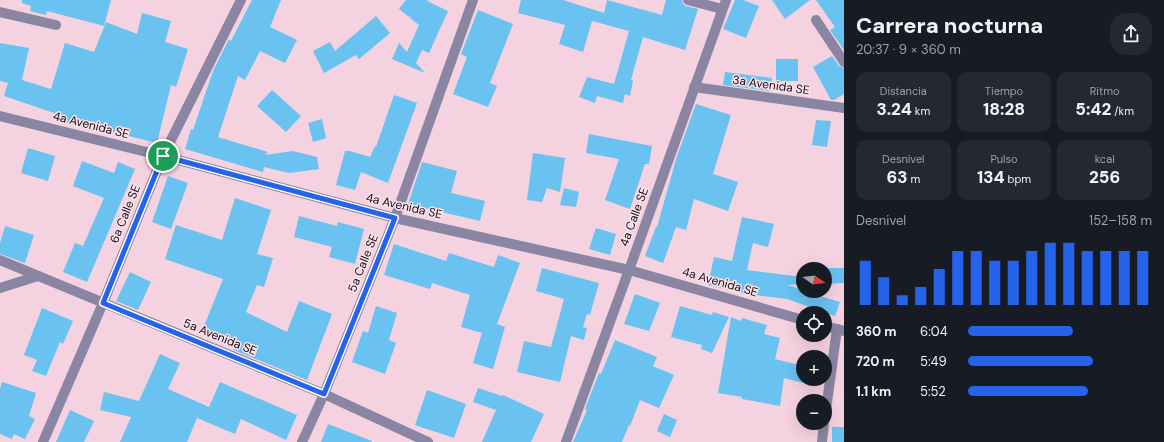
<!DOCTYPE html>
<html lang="es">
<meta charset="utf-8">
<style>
:root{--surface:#171b24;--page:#242831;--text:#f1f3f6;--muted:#9ea1a6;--accent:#2563eb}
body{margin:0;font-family:"DM Sans",sans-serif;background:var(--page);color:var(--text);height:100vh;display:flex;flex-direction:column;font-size:15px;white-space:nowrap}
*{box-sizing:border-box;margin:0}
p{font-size:13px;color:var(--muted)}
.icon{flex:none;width:22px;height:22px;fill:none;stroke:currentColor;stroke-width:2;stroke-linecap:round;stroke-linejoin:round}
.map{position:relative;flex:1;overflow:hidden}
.panel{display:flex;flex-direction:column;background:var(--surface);width:320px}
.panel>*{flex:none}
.needle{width:26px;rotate:104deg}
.buttons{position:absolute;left:796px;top:262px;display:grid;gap:8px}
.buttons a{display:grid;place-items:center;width:36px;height:36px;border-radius:50%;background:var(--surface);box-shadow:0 4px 16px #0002;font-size:20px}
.pin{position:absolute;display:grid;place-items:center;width:34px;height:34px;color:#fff;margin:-17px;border:2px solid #fff;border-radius:50%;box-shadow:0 1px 4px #0007}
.round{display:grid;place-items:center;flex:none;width:42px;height:42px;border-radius:16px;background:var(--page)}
.head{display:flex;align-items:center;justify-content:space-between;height:68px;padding:0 12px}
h1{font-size:22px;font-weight:800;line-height:30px}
.stats{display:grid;grid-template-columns:repeat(3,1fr);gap:6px;height:68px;padding:4px 12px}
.stats div{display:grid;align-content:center;border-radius:10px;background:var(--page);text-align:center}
.stats b{font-size:17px;font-weight:800}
.stats small{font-size:11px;font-weight:400}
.stats p{font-size:11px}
.chart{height:112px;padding:8px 12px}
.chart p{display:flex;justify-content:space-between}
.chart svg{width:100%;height:72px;margin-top:4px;stroke:var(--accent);stroke-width:6}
ul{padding:0 12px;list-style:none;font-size:13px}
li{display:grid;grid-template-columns:64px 48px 1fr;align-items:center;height:30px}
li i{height:10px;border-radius:5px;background:var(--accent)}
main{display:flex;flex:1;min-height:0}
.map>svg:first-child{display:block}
</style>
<main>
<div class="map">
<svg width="844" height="442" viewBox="0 0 844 442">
<rect width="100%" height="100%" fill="#f5d2e0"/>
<g fill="#6ac2f0">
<polygon points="22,0 111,0 104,26 47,11 46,15 30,11 31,6 22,3"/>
<polygon points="252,0 281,0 270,27 297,40 285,63 260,51 245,80 238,76 218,137 268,152 265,155 293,151 317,157 319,169 289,173 264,167 263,172 185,149 191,129 193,130 213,71 229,39 231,41"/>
<polygon points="406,0 429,0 427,1 448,11 429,53 422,50 416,63 425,73 392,59 399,43 407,52 419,25 410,18 411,15 409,17 399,9"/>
<polygon points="521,0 563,0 604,13 607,0 662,15 666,0 682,0 683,4 686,6 698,9 685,50 643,37 631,80 633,80 630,96 625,94 623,103 597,96 595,103 579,97 587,77 614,84 629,31 592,21 583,52 559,44 565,25 518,13"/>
<polygon points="735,0 743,0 759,6 746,38 723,29"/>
<polygon points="772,0 810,0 785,19"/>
<polygon points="816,0 844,0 844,50 830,30 835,27"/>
<polygon points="478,10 513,24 490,83 497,86 488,107 453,94 467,57 461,54"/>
<polygon points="142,13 171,21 165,42 188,49 176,87 171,85 157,143 100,129 99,132 65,122 66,117 4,96 8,83 0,81 0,43 29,48 22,80 51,89 65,43 94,52 106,22 137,34"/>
<polygon points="376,16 390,33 359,59 356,55 324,73 313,51 330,42 335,51"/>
<polygon points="832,56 839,66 844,68 844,94 834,100 831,100 813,67"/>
<rect x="776" y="59" width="22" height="22"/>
<polygon points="725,72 772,78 770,91 723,85"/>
<polygon points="272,90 301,116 286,132 257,106"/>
<polygon points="394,95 417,103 388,183 361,172 355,190 336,185 345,151 350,151 370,157 375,146 376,147"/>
<polygon points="696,104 731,115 713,174 738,182 728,211 694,199 686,230 676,227 663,263 645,256 656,227 657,227 677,156"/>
<polygon points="322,119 326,138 313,142 308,123"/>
<polygon points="816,120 831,121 827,147 812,145"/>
<polygon points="589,134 652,146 649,164 645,164 630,209 605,200 619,159 586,153"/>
<polygon points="28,148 55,156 48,181 21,173"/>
<polygon points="533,153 565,158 560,192 547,188 542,202 527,200"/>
<polygon points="82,161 114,173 118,162 135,169 87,282 63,272 75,243 83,246 104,198 73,186"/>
<polygon points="422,162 457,171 451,193 485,201 480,221 408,204"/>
<polygon points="168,176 188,183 171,229 152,222"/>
<polygon points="564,188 579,192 576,207 560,205"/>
<polygon points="235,198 271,210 257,254 273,258 264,287 257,285 246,312 287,332 299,301 332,314 307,380 234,350 237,345 202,331 223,279 165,259 176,225 222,240"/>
<polygon points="299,216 337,226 338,222 364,229 355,264 329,257 332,247 294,237"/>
<polygon points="742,217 774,224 768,247 753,243 747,270 802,277 802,284 787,285 803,290 803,291 840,302 835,316 787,299 747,294 708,285 714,257 732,261"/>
<polygon points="5,226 34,235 25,263 0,254 0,243"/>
<polygon points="596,228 616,234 610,255 589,249"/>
<polygon points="394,244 446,261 449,253 494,267 498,255 520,263 497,324 505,327 493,369 473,363 482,333 461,327 470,295 432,283 430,289 384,275"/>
<polygon points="542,268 599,283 590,315 587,314 583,327 587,328 584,340 571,336 560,382 517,372 524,341 551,347 564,299 536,291"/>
<polygon points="825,268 844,268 844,283 825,284"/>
<polygon points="130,272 151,282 138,310 116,301"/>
<polygon points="635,294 660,303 649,331 624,324"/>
<polygon points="376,306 397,313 389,340 396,343 385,374 352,362 363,331 368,333"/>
<polygon points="680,306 712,315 713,312 729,317 712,353 701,349 702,345 671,337"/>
<polygon points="42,308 73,321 63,344 60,342 46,376 32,371 37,360 24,355"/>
<polygon points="731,317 741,321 742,318 767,325 764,334 780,338 775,359 803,366 803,383 784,378 780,406 742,399 742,397 718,393"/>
<polygon points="615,340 657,357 653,366 674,375 659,408 640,400 630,426 629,425 622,442 573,442 587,410 585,409 599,373 601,374"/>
<polygon points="160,354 180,363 168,389 209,407 220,382 297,415 286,440 241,419 235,434 197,418 187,442 120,442 131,417 100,410 104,392 139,401"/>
<polygon points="2,382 36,393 29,416 35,419 25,439 14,434 12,439 0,434 0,389"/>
<polygon points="478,388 502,396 503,395 544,414 531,442 482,442 496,410 473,402"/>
<polygon points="427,390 466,404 454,438 415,425"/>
<polygon points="70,410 94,421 84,442 56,442"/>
<polygon points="664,414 677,420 670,437 657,431"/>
<polygon points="328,424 372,441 372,442 321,442"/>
<rect x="832" y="427" width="12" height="15"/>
</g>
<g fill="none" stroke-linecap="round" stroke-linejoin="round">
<g stroke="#8a85a3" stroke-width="10">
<polyline points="688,0 722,9"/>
<polyline points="0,12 56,25"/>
<polyline points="816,20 844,62"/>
<polyline points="694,87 844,108"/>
<polyline points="0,116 163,156 395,218 629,270 803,320"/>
<polyline points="0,260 324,394 428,442"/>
<polyline points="0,288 38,276"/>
<polyline points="825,326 844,331"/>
<polyline points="825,417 837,329"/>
<polyline points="43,442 103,303 163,156 241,0"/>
<polyline points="302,442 324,394 395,218 473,0"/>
<polyline points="566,442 629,270 726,0"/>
<polyline points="822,442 824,423"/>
</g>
</g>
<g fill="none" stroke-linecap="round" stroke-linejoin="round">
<g stroke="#fff" stroke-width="8">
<polygon id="route" points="163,156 395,218 324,394 103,303"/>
</g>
<use href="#route" stroke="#2563eb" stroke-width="5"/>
</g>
<g text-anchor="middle" stroke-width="3" stroke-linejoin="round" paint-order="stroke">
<g font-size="12" fill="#210513" stroke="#f7e5eb">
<text transform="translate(771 85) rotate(8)" y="4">3a Avenida SE</text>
<text transform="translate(91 125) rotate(14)" y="4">4a Avenida SE</text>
<text transform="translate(404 206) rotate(13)" y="4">4a Avenida SE</text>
<text transform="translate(125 214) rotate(-68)" y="4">6a Calle SE</text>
<text transform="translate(634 217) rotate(-70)" y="4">4a Calle SE</text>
<text transform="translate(363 263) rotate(-68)" y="4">5a Calle SE</text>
<text transform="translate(720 282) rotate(16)" y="4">4a Avenida SE</text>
<text transform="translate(220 337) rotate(22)" y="4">5a Avenida SE</text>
</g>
</g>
</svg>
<div class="buttons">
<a><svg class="needle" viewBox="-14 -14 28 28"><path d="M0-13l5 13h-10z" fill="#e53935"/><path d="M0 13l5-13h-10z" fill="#9ea1a6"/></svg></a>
<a><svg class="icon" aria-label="locate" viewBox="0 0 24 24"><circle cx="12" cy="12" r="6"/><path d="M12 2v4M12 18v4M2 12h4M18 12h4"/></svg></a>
<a>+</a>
<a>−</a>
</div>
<div class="pin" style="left:163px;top:156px;background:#1e9e55"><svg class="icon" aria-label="arrive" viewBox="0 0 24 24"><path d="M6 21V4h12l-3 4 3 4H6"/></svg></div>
</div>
<section class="panel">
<div class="head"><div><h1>Carrera nocturna</h1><p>20:37 · 9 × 360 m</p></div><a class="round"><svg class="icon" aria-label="share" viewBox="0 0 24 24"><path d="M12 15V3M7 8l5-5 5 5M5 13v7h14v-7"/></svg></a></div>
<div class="stats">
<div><p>Distancia</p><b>3.24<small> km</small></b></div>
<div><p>Tiempo</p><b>18:28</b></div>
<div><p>Ritmo</p><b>5:42<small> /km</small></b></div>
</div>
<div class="stats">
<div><p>Desnivel</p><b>63<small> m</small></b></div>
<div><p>Pulso</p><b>134<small> bpm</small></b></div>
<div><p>kcal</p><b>256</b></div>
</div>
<div class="chart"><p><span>Desnivel</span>152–158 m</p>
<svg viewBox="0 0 160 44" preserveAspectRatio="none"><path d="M5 44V17M15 44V27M25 44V38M35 44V33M45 44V22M55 44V11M65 44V11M75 44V17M85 44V17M95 44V11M105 44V6M115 44V6M125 44V11M135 44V11M145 44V11M155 44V11"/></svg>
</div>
<ul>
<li><b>360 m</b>6:04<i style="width:57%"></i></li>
<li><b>720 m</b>5:49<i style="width:68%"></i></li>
<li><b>1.1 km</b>5:52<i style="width:65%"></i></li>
</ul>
</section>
</main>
